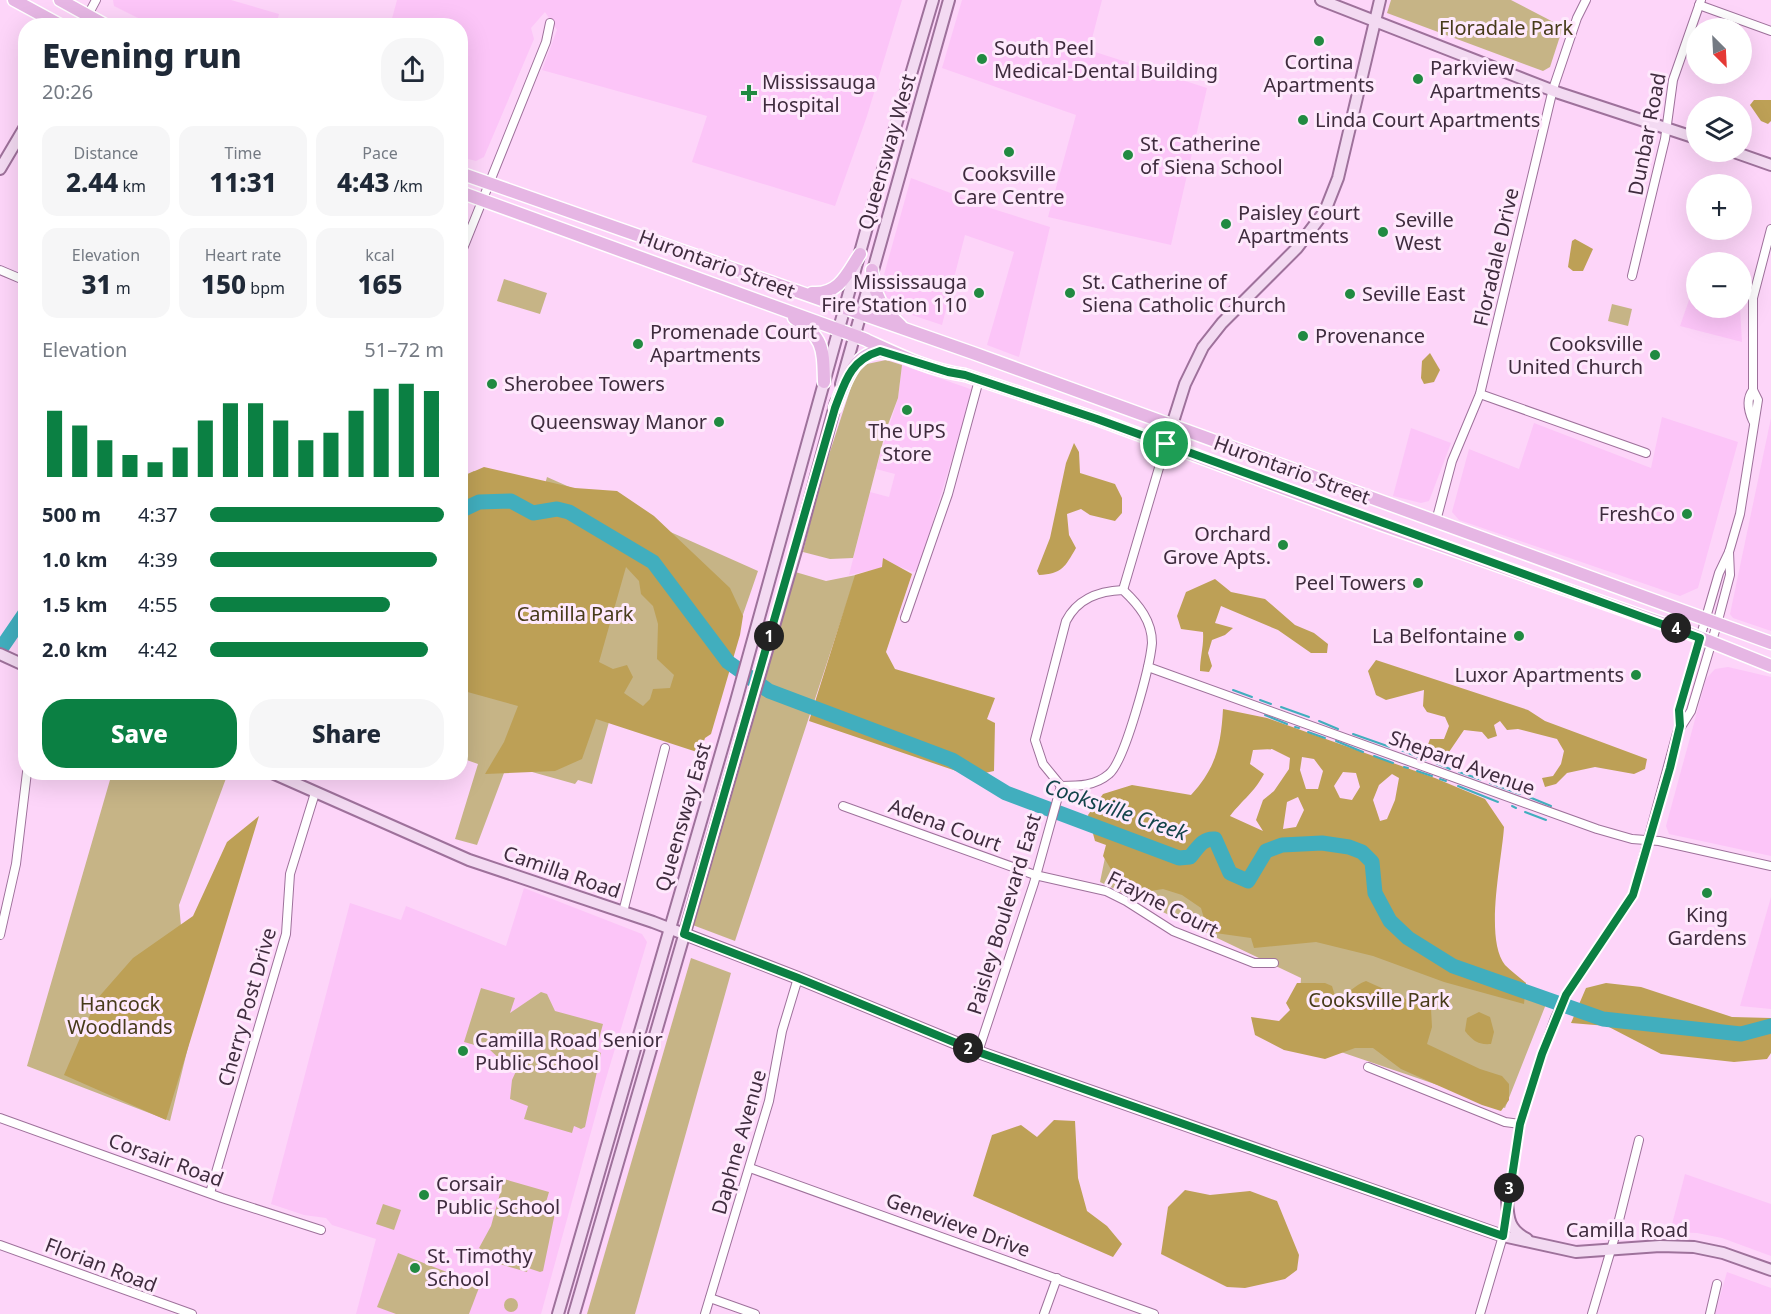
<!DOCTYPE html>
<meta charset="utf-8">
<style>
:root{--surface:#fff;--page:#f6f6f7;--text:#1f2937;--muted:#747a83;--accent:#0b8043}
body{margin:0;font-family:"Noto Sans",sans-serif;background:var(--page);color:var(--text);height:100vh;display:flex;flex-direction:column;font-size:22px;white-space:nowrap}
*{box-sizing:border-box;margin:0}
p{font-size:20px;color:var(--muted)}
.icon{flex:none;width:33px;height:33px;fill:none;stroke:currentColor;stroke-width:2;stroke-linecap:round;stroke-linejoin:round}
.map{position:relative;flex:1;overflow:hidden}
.side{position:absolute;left:18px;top:18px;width:450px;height:762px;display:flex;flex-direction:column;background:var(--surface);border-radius:24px;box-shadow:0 6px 24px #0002}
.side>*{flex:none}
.needle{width:39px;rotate:156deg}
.controls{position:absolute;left:1686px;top:18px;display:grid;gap:12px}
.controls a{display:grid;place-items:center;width:66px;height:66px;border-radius:50%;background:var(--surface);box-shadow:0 6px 24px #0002;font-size:30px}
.pin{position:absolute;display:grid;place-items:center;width:51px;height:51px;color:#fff;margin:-26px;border:3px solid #fff;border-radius:50%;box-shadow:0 2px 6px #0007}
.km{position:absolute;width:30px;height:30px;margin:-15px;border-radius:50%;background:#222;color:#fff;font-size:16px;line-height:30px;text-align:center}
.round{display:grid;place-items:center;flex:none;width:63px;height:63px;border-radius:24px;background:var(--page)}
.summary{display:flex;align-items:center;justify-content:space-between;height:102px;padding:0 24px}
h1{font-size:33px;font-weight:800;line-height:45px}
.stats{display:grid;grid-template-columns:repeat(3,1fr);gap:9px;height:102px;padding:6px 24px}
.stats div{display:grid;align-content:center;border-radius:15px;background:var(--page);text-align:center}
.stats b{font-size:26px;font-weight:800}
.stats small{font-size:16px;font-weight:400}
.stats p{font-size:16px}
.chart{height:168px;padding:12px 24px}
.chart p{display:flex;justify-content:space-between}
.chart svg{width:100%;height:108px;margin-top:6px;stroke:var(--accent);stroke-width:6}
.button{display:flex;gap:12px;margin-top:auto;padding:12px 24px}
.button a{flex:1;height:69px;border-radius:24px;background:var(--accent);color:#fff;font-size:24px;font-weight:800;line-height:69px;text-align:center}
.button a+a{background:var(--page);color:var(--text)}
ul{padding:0 24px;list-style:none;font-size:20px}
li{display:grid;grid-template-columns:96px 72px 1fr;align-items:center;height:45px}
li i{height:15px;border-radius:8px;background:var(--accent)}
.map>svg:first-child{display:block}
</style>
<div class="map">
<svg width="1771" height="1314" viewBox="0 0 1771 1314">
<rect width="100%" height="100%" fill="#fdd5f9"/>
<g fill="#fcc5f8">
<polygon points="113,0 231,0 279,14 276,25 152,25 114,6"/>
<polygon points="397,0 902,0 867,116 835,206 692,162 707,116 542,70 557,30 545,12 531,28 534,39 484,157 476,161 461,157 460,26 390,26"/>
<polygon points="962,0 1102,0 1089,50 1207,88 1171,245 1048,217 1076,115 942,68"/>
<polygon points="911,178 990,208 1050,227 1019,357 987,345 1014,252 965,235 942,325 891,308 880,289"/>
<polygon points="1696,280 1696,308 1740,308 1742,342 1680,326"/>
<polygon points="902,365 973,390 918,570 913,572 885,561 883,568 849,575 870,492 889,497 895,474 876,469 898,398"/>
<polygon points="1662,417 1738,442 1698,588 1680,596 1459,520 1452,512 1469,449 1519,469 1534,423 1651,468"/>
<polygon points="1771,418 1771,631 1733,618 1730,614"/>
<polygon points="1411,428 1451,443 1429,501 1421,503 1393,496"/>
<polygon points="1728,667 1771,677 1771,856 1669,834 1666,826 1706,679 1715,669"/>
<polygon points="524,888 642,934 647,942 602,1092 541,1314 356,1314 376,1239 332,1225 326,1218 304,1215 271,1204 350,903 401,920 406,906 506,946"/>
<polygon points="1771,897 1771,1009 1740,1006"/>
<polygon points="1685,1174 1771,1204 1771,1256 1722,1238 1697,1233 1670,1232"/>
<polygon points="1727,1272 1771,1288 1771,1314 1715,1314"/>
</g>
<g fill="#c6b486">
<polygon points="1391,0 1511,0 1563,27 1550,67 1543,71 1387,13"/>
<polygon points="504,279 547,293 540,314 497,301"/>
<polygon points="1612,304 1632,309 1628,326 1608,321"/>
<polygon points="886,360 902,365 898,398 886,430 853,558 830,559 803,552 821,479 855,375 867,364"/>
<polygon points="474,471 543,492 547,477 758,571 697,748 609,722 592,784 578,780 575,784 507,765 477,845 455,839 478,764 461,758 461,477"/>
<polygon points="792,571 826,581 856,575 735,941 690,924"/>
<polygon points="112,773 228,773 179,905 184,957 198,1006 170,1121 27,1066"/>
<polygon points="1109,838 1550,994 1505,1108 1297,1037 1301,978 1100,882"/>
<polygon points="691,958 731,973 635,1314 587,1314"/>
<polygon points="481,988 515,998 510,1013 541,992 547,994 555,1011 603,1024 596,1050 601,1053 585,1127 581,1129 574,1126 572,1133 524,1119 528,1106 510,1099 512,1080 517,1069 504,1063 489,1049 464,1042"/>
<polygon points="504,1179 549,1192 544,1209 555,1213 543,1271 540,1272 528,1268 527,1272 482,1259 484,1251 479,1248 491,1226"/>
<polygon points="383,1204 401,1210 394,1230 376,1224"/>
<polygon points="398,1253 480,1285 469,1314 396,1314 377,1307"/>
<circle cx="511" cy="1305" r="7"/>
</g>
<g fill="#bda056" fill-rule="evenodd">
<polygon points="1754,100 1771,100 1771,121 1768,124 1761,121 1750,105"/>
<polygon points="1575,239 1593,249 1583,271 1573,271 1568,267 1572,241"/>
<polygon points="1430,353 1440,370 1434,382 1424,384 1421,378 1422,361"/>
<path d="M1074 443 1079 452 1080 473 1115 484 1122 498V513L1115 521 1090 515 1081 509 1067 514 1069 535 1076 548C1065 567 1062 574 1039 575L1037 571 1050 538 1066 463Z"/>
<path d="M484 467 575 488 617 491 654 516 730 588 743 616 740 635 711 734 705 738 700 753 596 719 582 759 555 771 485 774 504 742 518 706 464 691 461 766V477ZM626 567 639 581 641 594 653 606 658 624 657 659 674 675 670 688 653 689 650 699 643 706 624 693 633 677 627 665 613 669 599 662Z"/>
<polygon points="883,558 912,574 886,652 895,669 995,698 987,719 995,723 994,771 971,776 809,721 855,575 882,567"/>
<path d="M1215 579 1231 592 1265 599 1295 625 1314 633 1328 644 1327 653H1311L1278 630 1221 606 1215 623 1233 628 1225 635 1212 640 1208 653 1212 666 1209 672 1200 671C1200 657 1204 646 1203 632L1181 629 1177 616 1186 592Z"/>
<polygon points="1376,660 1528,710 1545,721 1647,759 1645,769 1634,774 1595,767 1567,773 1556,784 1545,787 1542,778 1553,776 1561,764 1564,751 1557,739 1518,729 1507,730 1500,721 1494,725 1497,736 1488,739 1482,732 1464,730 1449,752 1440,754 1426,750 1430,739 1444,739 1449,726 1445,717 1427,712 1423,706 1424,690 1386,700 1376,695 1368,671"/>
<path d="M1223 709 1267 718 1435 778 1485 799 1504 827C1502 860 1484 938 1505 965 1511 971 1519 977 1526 983L1524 1004 1444 982 1373 956 1316 942 1254 948 1251 938 1208 932 1201 908 1182 895 1163 889 1138 893 1118 881 1103 856 1106 845 1095 841 1088 815 1103 794 1132 785 1191 795C1216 768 1221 745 1223 709ZM1272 749 1290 758 1289 769 1274 791 1263 800 1256 820 1263 831 1230 816C1244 798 1253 794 1264 774L1250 764 1253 750ZM1302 757 1314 759 1323 771 1318 789H1306L1300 770ZM1343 772 1356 773 1360 787 1352 800 1340 798 1334 786ZM1392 774 1399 778 1395 800 1387 819 1380 821 1373 800 1379 785ZM1298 797 1304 810 1296 827 1283 829 1287 802Z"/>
<polygon points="259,816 166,1120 64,1075 97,999 133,958 193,916 227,842"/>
<path d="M1366 981 1406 999 1423 1001 1431 1009 1432 1027 1427 1044 1480 1069 1502 1076 1509 1084V1100L1501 1111 1482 1105 1401 1069 1373 1048H1355L1325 1059 1284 1050 1255 1035 1251 1017 1279 1021 1290 1010 1286 1003 1297 983H1325L1332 986 1336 999C1348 995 1354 985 1366 981Z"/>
<polygon points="1606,983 1641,987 1732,1017 1771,1018 1771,1053 1767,1059 1734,1062 1661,1054 1607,1026 1571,1023 1586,988"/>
<path d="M1479 1012 1490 1017 1494 1032 1491 1044C1478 1045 1473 1041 1465 1031L1467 1018Z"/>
<polygon points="1054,1120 1075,1121 1078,1178 1087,1211 1107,1226 1122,1244 1113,1257 973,1196 992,1135 1021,1125 1037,1137"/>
<polygon points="1185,1190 1210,1195 1250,1191 1277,1201 1299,1255 1297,1270 1285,1279 1245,1288 1227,1287 1161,1254 1168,1207"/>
</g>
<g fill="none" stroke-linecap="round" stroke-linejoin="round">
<g stroke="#41aebe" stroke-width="2">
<polyline points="1233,690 1252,697"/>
<polyline points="1260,700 1271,704"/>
<polyline points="1281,707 1309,717"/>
<polyline points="1265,715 1287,724"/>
<polyline points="1319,721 1338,729"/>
<polyline points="1295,727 1299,728"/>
<polyline points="1308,732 1325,738"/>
<polyline points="1353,734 1390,747"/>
<polyline points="1336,741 1363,752"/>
<polyline points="1401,750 1426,760"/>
<polyline points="1374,756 1393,763"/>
<polyline points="1436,763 1450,769"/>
<polyline points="1404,767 1408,768"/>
<polyline points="1417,771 1432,776"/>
<polyline points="1459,772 1482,780"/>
<polyline points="1440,779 1446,781"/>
<polyline points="1490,783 1520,794"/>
<polyline points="1458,786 1498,802"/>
<polyline points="1529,797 1551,806"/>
<polyline points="1512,806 1516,808"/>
<polyline points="1525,812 1546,820"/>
</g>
<g stroke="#41aebe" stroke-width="15">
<path d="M460 511 479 502 511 501 533 513 557 509 569 512 653 562 728 662 769 691 952 760 1006 793 1179 858 1190 857C1198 848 1202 838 1215 839L1230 873 1248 881 1266 851 1282 845 1322 843 1349 847 1362 852 1372 862 1375 893 1390 921 1408 938 1453 966 1603 1019 1741 1034 1771 1026"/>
<polyline points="0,650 26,612"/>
</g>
<g stroke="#9e719b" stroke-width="10">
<g id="street">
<polyline points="1699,5 1771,31"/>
<polyline points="88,15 96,0"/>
<polyline points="460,256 546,42 550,23"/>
<polyline points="0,270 26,281"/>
<polyline points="1632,276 1665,139 1673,80 1701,0"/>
<polyline points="1480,394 1646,453"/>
<path d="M1753 421C1748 410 1746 399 1753 390"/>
<polyline points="1436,521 1452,461 1480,394 1553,89 1577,18 1586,0"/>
<path d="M1123 590C1139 605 1152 621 1152 643 1150 666 1125 761 1109 774 1095 786 1079 786 1061 786L1043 764 1035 740 1066 621C1078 598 1099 591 1123 590Z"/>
<polyline points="1123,590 1166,444"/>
<polyline points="905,618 948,494 979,380"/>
<polyline points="1148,667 1597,829 1632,839 1659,841 1771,866"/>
<polyline points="1680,725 1679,710 1719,573 1729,552 1740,514 1758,400 1753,390 1753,298 1771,229"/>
<polyline points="843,806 1035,875 1106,891 1126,901 1173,931 1254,963 1274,963"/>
<polyline points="623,912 665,748"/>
<polyline points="0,935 16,864 27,772"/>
<polyline points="978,1052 1034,883 1061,786"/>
<polyline points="1368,1067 1505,1122 1520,1124"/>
<polyline points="0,1118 222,1198 321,1230"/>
<polyline points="750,1168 1154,1314"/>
<polyline points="210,1193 286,934 290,874 315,793"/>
<polyline points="0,1245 192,1314"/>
<polyline points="710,1298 755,1314"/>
<polyline points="705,1314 769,1101 782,1031 798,978"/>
<polyline points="1044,1314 1057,1278"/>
<polyline points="1480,1314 1503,1236 1520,1124 1542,1054 1555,1018 1566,995 1633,895 1677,733 1691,711 1717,624 1730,575 1729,552"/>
<polyline points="1592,1314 1615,1236 1639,1140"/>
<polyline points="1710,1314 1717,1284"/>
</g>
</g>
<g stroke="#9e719b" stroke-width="14">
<g id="secondary">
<polyline points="1321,0 1559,93 1696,138"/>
<polyline points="1734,152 1771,165"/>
<polyline points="0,169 26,125"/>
<polyline points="841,384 949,0"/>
<polyline points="1166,444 1185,384 1203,347 1222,323 1297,248 1325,211 1338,178 1380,0"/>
<polyline points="0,654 26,666"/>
<polyline points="270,772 469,860 653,922 798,978 978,1052 1503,1236 1576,1252 1660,1246 1694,1247 1723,1253 1771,1270"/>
<path d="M1507 1200C1508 1219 1509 1230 1527 1239"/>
<polyline points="558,1314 736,701 885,162 933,0"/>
<polyline points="574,1314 797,547 836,402"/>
</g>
</g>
<g stroke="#fff" stroke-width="15">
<g id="primary">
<polyline points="14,0 62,26"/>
<polyline points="60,0 107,26"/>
<polyline points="460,173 973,353 1771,643"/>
<path d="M460 192 864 339C897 354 929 370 965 375L1097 419 1377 523 1684 631 1771 666"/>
<path d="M872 270C874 296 882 308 901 326"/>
<path d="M812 293C839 295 847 274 860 254"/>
<path d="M794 318C824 338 823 348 824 382"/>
<path d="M835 408C844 385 855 345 888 353"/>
</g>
</g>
<use href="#street" stroke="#fff" stroke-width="8"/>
<use href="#secondary" stroke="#f3daf2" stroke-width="10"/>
<use href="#primary" stroke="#e6b6e4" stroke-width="12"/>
</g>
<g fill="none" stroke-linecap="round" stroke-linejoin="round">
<g stroke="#fff" stroke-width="12">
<path id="route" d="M880 351 948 372 965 375 1097 419 1700 638 1679 710 1680 726 1670 768 1633 895 1566 995 1542 1054 1520 1124 1503 1236 978 1052 798 978 684 934 835 408C845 382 850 360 880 351Z"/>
</g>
<use href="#route" stroke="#0b8043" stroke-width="8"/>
</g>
<g fill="#218a41" stroke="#fee9fc" stroke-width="2">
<circle cx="1319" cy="41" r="6"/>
<circle cx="982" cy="59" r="6"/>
<circle cx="1418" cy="79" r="6"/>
<path d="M746 84h6v6h6v6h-6v6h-6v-6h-6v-6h6z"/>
<circle cx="1303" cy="120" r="6"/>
<circle cx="1009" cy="152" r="6"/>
<circle cx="1128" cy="155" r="6"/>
<circle cx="1226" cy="224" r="6"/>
<circle cx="1383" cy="232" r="6"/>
<circle cx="979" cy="293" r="6"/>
<circle cx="1070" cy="293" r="6"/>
<circle cx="1350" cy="294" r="6"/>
<circle cx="1303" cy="336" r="6"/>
<circle cx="638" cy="344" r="6"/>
<circle cx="1655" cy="355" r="6"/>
<circle cx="492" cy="384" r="6"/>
<circle cx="907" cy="410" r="6"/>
<circle cx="719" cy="422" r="6"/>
<circle cx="1687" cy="514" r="6"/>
<circle cx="1283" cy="545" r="6"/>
<circle cx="1418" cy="583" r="6"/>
<circle cx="1519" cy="636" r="6"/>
<circle cx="1636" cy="675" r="6"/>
<circle cx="1707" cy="893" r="6"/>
<circle cx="463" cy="1051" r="6"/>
<circle cx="424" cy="1195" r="6"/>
<circle cx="415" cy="1268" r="6"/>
</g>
<g text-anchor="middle" stroke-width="6" stroke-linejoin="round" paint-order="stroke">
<g font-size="20" fill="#473b1a" stroke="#fee9fc">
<text x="1506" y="35">Floradale Park</text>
<text x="575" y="621">Camilla Park</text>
<text x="1379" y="1007">Cooksville Park</text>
<text x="120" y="1011">Hancock<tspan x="120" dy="23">Woodlands</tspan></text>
</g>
<g font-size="20" fill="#3f2c3e" stroke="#fee9fc" text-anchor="start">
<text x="994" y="55">South Peel<tspan x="994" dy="23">Medical-Dental Building</tspan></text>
<text x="1319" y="69" text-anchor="middle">Cortina<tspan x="1319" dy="23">Apartments</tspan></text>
<text x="1430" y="75">Parkview<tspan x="1430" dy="23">Apartments</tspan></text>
<text x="762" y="89">Mississauga<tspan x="762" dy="23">Hospital</tspan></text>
<text x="1315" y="127">Linda Court Apartments</text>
<text x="1140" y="151">St. Catherine<tspan x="1140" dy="23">of Siena School</tspan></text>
<text x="1009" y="181" text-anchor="middle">Cooksville<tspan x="1009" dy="23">Care Centre</tspan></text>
<text x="1238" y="220">Paisley Court<tspan x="1238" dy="23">Apartments</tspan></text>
<text x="1395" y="227">Seville<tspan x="1395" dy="23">West</tspan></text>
<text x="967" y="289" text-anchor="end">Mississauga<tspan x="967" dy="23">Fire Station 110</tspan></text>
<text x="1082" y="289">St. Catherine of<tspan x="1082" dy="23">Siena Catholic Church</tspan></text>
<text x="1362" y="301">Seville East</text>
<text x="650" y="339">Promenade Court<tspan x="650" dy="23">Apartments</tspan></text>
<text x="1315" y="343">Provenance</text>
<text x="1643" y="351" text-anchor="end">Cooksville<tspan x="1643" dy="23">United Church</tspan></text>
<text x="504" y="391">Sherobee Towers</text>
<text x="707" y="429" text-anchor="end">Queensway Manor</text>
<text x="907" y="438" text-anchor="middle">The UPS<tspan x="907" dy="23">Store</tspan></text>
<text x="1675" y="521" text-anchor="end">FreshCo</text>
<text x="1271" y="541" text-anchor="end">Orchard<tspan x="1271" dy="23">Grove Apts.</tspan></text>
<text x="1406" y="590" text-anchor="end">Peel Towers</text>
<text x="1507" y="643" text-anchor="end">La Belfontaine</text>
<text x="1624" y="682" text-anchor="end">Luxor Apartments</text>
<text x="1707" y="922" text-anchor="middle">King<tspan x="1707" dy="23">Gardens</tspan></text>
<text x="475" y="1047">Camilla Road Senior<tspan x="475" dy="23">Public School</tspan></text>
<text x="436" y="1191">Corsair<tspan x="436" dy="23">Public School</tspan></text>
<text x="427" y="1263">St. Timothy<tspan x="427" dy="23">School</tspan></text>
</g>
<g font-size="20" fill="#3f2c3e" stroke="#fee9fc">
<text transform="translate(1647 134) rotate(-79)" y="7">Dunbar Road</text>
<text transform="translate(887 152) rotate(-74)" y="7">Queensway West</text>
<text transform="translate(1496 257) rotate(-77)" y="7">Floradale Drive</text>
<text transform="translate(717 264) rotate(20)" y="7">Hurontario Street</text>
<text transform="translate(1292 470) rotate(20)" y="7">Hurontario Street</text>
<text transform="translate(1462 763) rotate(20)" y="7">Shepard Avenue</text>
<text transform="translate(683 817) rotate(-74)" y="7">Queensway East</text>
<text transform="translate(945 825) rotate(20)" y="7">Adena Court</text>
<text transform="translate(562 872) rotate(19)" y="7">Camilla Road</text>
<text transform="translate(1163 904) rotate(27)" y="7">Frayne Court</text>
<text transform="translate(1004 914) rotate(-73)" y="7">Paisley Boulevard East</text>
<text transform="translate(247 1007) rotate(-74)" y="7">Cherry Post Drive</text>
<text transform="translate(739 1142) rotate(-74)" y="7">Daphne Avenue</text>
<text transform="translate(166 1160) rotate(20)" y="7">Corsair Road</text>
<text transform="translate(958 1225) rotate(20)" y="7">Genevieve Drive</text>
<text x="1627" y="1237">Camilla Road</text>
<text transform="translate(101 1265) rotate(21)" y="7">Florian Road</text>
</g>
<g font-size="21" font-style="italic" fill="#12434a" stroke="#fee9fc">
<text transform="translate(1116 810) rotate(19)" y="7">Cooksville Creek</text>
</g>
</g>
</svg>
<div class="controls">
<a><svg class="needle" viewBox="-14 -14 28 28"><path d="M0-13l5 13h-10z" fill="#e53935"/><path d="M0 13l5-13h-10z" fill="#747a83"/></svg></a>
<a><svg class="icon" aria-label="layers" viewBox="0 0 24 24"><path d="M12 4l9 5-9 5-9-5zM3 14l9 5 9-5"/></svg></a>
<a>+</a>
<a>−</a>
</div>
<div class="pin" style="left:1166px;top:444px;background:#1e9e55"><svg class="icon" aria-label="arrive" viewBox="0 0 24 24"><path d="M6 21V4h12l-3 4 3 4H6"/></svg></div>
<b class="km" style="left:769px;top:636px">1</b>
<b class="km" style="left:968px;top:1048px">2</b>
<b class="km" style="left:1509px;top:1188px">3</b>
<b class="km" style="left:1676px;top:628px">4</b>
<section class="side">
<div class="summary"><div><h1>Evening run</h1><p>20:26</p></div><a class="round"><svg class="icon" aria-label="share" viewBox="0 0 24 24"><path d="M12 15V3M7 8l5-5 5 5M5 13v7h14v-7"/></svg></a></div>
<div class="stats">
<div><p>Distance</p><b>2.44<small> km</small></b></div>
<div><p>Time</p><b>11:31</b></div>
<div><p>Pace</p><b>4:43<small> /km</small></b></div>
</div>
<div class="stats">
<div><p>Elevation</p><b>31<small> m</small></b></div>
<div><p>Heart rate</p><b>150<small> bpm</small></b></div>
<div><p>kcal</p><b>165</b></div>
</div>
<div class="chart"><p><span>Elevation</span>51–72 m</p>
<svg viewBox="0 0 160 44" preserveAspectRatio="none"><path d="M5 44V17M15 44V23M25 44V29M35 44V35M45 44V38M55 44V32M65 44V21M75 44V14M85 44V14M95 44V21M105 44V29M115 44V26M125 44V17M135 44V8M145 44V6M155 44V9"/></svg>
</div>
<ul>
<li><b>500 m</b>4:37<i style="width:100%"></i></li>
<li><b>1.0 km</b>4:39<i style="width:97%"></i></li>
<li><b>1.5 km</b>4:55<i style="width:77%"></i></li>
<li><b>2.0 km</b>4:42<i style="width:93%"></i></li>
</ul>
<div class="button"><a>Save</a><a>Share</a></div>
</section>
</div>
